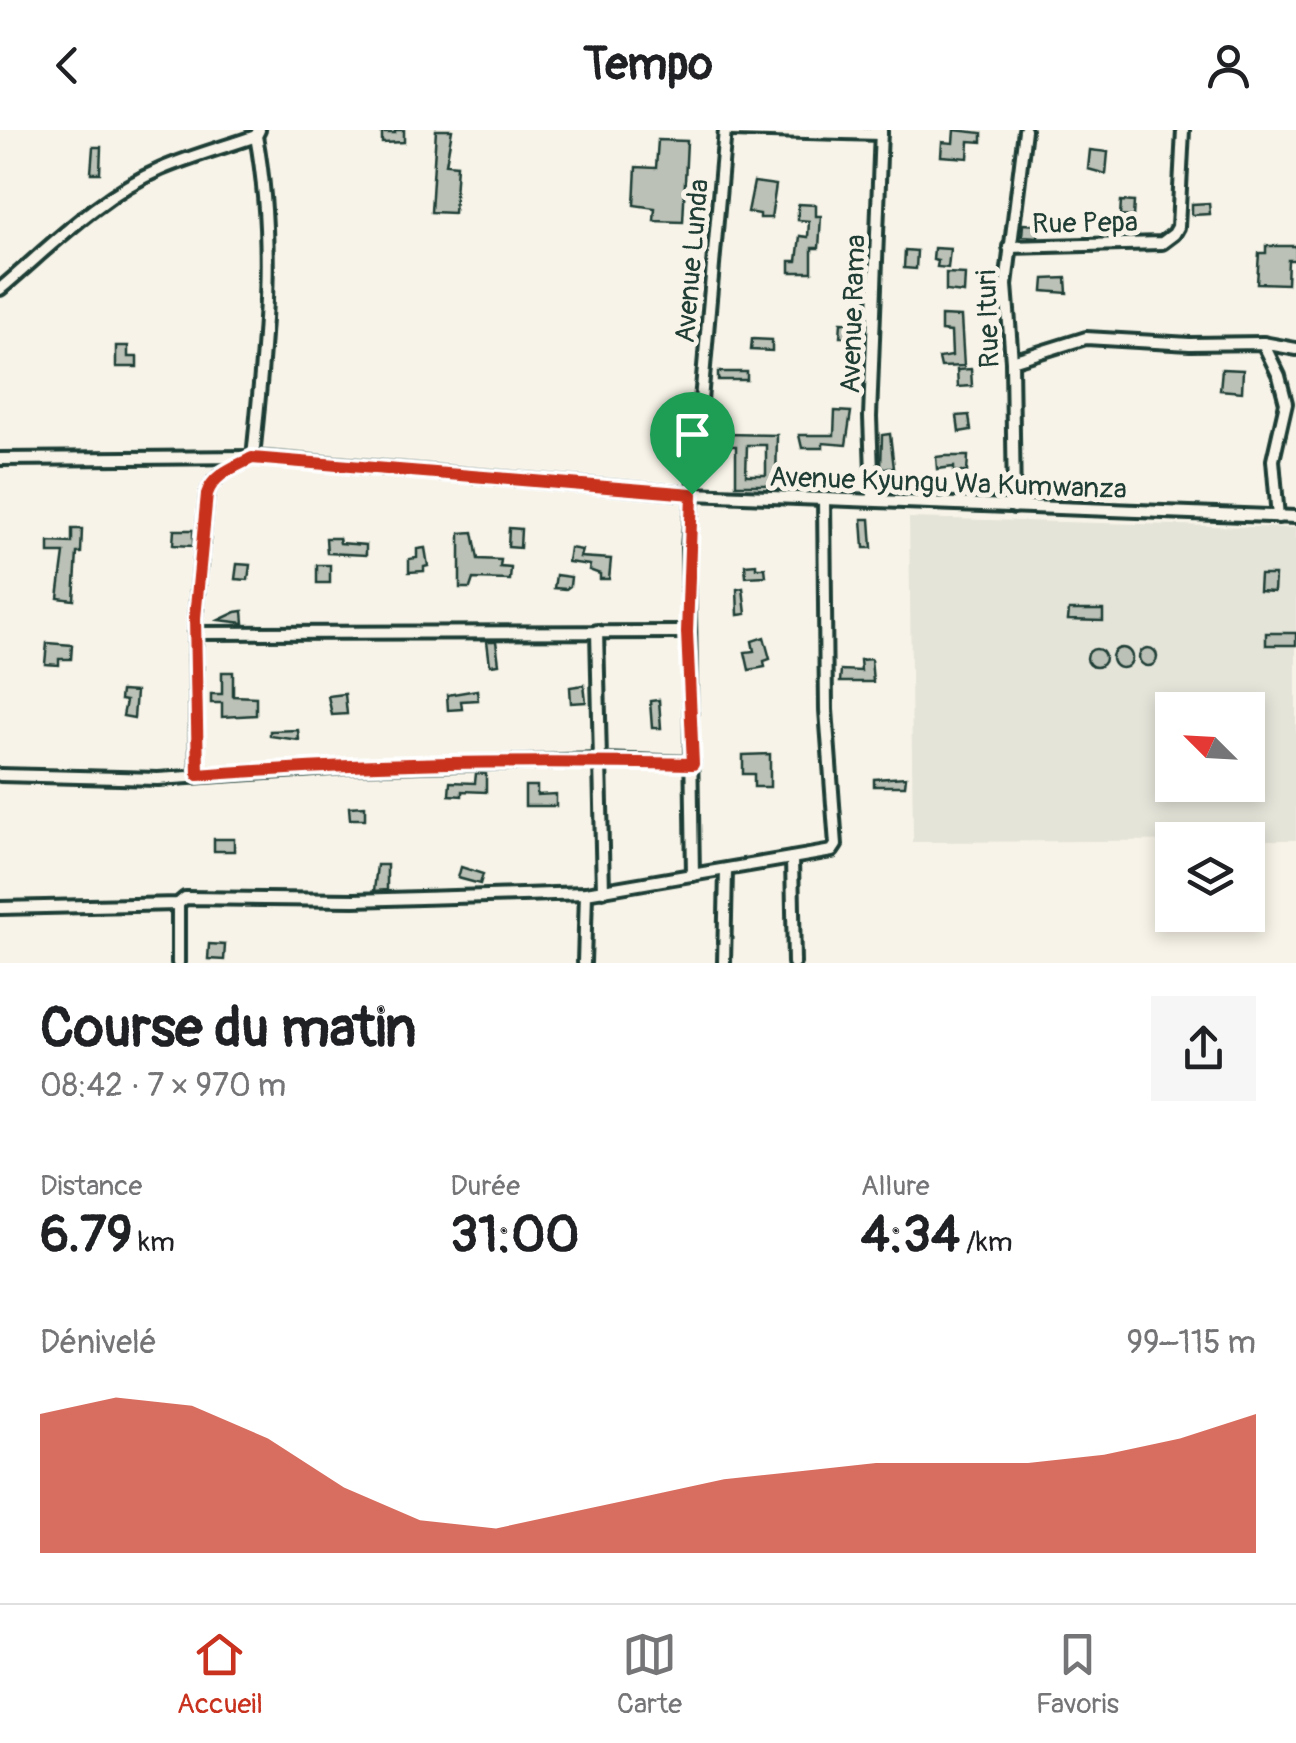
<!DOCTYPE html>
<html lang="fr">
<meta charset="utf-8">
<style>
:root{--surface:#fff;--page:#f6f6f6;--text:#202124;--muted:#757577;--line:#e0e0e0;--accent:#c8321e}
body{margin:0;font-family:Pangolin,sans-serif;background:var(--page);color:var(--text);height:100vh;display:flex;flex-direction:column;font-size:38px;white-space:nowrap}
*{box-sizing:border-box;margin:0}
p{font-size:32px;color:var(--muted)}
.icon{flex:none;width:55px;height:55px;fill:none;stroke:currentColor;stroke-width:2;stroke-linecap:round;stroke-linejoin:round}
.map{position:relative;height:833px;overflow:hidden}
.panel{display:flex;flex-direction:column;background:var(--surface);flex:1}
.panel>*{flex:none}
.needle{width:65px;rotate:294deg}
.buttons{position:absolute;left:1155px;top:562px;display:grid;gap:20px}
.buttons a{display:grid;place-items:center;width:110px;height:110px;border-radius:0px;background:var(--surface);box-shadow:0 5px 15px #0003;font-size:50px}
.pin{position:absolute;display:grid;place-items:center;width:85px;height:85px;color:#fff;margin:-102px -42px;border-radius:50% 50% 50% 0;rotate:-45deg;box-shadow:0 0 10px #0007}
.pin .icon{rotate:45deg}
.round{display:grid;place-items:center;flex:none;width:105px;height:105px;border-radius:0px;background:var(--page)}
.head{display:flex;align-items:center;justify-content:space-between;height:170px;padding:0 40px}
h1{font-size:55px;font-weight:700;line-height:75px}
.stats{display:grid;grid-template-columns:repeat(3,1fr);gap:15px;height:170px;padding:10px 40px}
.stats div{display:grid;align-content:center}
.stats b{font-size:50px;font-weight:700}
.stats small{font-size:28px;font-weight:400}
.stats p{font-size:28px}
.chart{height:280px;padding:20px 40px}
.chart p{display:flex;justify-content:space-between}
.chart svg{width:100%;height:180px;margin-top:10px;fill:var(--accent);opacity:.7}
header{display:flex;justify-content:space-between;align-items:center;height:130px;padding:0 40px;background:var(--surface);font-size:45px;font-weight:700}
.tab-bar{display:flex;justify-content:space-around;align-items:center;height:140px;border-top:2px solid var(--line);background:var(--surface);font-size:28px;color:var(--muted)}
.tab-bar a{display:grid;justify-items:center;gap:5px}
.tab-bar .current{color:var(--accent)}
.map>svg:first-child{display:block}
</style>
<header><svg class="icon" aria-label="back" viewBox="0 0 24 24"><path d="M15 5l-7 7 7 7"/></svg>Tempo<svg class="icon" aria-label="person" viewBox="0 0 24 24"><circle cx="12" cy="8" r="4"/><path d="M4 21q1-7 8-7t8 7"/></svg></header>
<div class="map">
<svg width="1296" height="833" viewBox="0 0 1296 833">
<rect width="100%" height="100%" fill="#f7f3e8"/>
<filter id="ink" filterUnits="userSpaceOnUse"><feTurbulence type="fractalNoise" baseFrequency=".01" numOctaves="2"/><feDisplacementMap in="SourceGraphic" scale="20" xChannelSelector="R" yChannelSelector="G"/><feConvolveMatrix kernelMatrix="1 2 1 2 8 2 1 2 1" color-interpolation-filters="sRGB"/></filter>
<g filter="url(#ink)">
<path fill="#e5e4d9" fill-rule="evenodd" d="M909 388 1296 398V710L913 712ZM1172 580H1248V655H1172Z"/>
<g fill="#bbc1b6" stroke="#1f3d34" stroke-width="2.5" fill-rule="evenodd">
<polygon points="395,0 404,0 404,12 382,13 382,3 395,3"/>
<polygon points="436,0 452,0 446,34 457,35 454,83 431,82"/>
<polygon points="954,0 982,3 982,12 969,11 968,28 941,26 942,12 953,13"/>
<polygon points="658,10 687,11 683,92 654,91 655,78 634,75 636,37 656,38"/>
<polygon points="93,17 101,17 100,43 91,43"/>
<polygon points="1090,20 1108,22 1106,44 1088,39"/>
<polygon points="754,52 776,55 771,88 760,88 760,84 748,82"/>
<polygon points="1121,71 1134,72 1133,87 1120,86"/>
<polygon points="1209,73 1210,84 1192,85 1192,74"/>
<polygon points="798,74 816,75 816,86 821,86 819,118 812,118 812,142 790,142 790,131 797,131 800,106 808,107 809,91 798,90"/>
<polygon points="1023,94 1039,95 1038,107 1022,106"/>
<polygon points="1266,116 1296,116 1296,130 1288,130 1287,154 1257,153 1259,123 1266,123"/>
<polygon points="934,118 950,119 948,138 937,137 938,131 933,130"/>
<polygon points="905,120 917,121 916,139 904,138"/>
<polygon points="946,143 965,144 964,163 946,161"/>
<polygon points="1066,148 1067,163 1043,161 1044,149"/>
<polygon points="941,186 961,187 964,236 941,237 939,228 952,226 951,202 941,201"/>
<polygon points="841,192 857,193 857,207 840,207"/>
<polygon points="752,209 772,210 772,221 751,220"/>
<polygon points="116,216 128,216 128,227 137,227 137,237 116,237"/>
<polygon points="971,239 972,256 958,257 957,240"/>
<polygon points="1222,239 1243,240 1242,262 1220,260"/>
<rect x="718" y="242" width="29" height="8"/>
<polygon points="835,281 851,282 846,315 823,313 823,318 802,318 799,305 834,305"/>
<polygon points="969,285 971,300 959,302 957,286"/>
<path d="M725 304 777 305 776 355H736V316H725ZM747 315H766V345H746Z"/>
<polygon points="890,304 894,338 881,338 882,305"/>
<polygon points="944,326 968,326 967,342 954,342 954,337 937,339 936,327"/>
<polygon points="862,389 870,389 872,418 864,418"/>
<polygon points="509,398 521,399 520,418 508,417"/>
<polygon points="72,399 82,399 81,423 77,423 74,470 58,468 64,423 49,423 49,412 72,413"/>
<polygon points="174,400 193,400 193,416 173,415"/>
<polygon points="473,402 478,429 501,430 500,437 511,438 510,450 473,449 470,458 460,458 460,403"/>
<polygon points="326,408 339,408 340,413 366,415 366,425 327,423"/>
<polygon points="425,418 428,436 424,437 424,441 409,442 409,429 417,428 417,419"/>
<polygon points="570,418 582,420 580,427 611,429 609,449 600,449 600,444 589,440 590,435 568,432"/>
<polygon points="237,434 250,435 248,450 235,449"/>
<polygon points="756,434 756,438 765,438 766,446 746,447 745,435"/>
<rect x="317" y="435" width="13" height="18"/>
<polygon points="556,445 571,447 570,456 566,459 554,458"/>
<polygon points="1260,445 1275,445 1274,462 1259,461"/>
<polygon points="743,458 746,484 738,485 737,459"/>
<polygon points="1069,480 1103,480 1103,491 1068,490"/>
<polygon points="243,481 244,493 219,490 236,482"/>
<rect x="1266" y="503" width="30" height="12"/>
<polygon points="764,507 770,529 764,531 765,537 749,540 745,522 754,521 752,511"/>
<polygon points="487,511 496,511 499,534 490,535"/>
<polygon points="47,513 72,515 71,529 59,529 59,535 45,534"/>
<circle cx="1148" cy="527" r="9"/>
<circle cx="1122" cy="528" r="10"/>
<circle cx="1096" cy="528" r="9"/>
<polygon points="871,529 873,552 840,552 841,540 861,541 860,530"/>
<polygon points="222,542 233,542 233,566 256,567 256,585 222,587 222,573 211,573 211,564 222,564"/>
<polygon points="584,555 586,572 571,573 570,557"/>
<polygon points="477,560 478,570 461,571 462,579 448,580 447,565"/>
<polygon points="121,561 136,562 134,588 123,586 126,571 120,570"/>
<polygon points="345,564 347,584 332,585 328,566"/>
<polygon points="659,570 661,598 652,598 650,571"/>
<polygon points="298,600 299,610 270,606 270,601"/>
<polygon points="770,624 770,657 754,657 754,644 743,644 743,625"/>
<polygon points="476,643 486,644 486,662 462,661 462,666 449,665 450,652 475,653"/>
<polygon points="906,647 905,656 874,656 874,649"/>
<polygon points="525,656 537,656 537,665 556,664 556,676 525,676"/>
<polygon points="365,676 365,689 350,689 349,677"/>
<rect x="214" y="709" width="20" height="12"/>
<polygon points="377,735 387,735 387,760 374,761"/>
<polygon points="461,737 483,744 480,754 458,748"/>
<polygon points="209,814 225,815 224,830 208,829"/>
</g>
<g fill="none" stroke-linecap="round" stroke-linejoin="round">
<g stroke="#1f3d34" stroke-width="18">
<g id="minor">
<polyline points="732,0 881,4"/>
<polyline points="1009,117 1162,113 1174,104 1178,97 1183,0"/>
<path d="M0 159C50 117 100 65 161 39 191 26 225 17 256 6"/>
<polyline points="1263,213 1279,246 1286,273 1273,330 1278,387"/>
<polyline points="1012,231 1086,208 1190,214 1263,213 1296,219"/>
<polyline points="0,329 253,327 692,364 1296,387"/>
<polyline points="873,370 870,287 881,0"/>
<polyline points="1014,377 1012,231 1006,155 1025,0"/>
<polyline points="597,501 603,761"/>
<polyline points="195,503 687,502"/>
<polyline points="0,645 158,649 347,637 601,630 693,633"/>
<path d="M197 645 195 487 207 364C213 344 235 336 253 327 264 219 276 114 256 6L259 0"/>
<polyline points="792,728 794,833"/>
<polyline points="693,745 688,417 725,0"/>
<polyline points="178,774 178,833"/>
<polyline points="0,778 178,774 185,768 354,770 586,763 832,721 836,715 826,580 824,369"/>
<polyline points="584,833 586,763"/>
<polyline points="724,833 726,740"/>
</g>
</g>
<use href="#minor" stroke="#f7f3e8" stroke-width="10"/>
</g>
</g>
<g fill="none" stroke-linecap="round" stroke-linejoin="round" filter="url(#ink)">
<g stroke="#fff" stroke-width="20">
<path id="route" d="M252 328 692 364 687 502 693 634C528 630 362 632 198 645L195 488 207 364C213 344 235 337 252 328Z"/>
</g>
<use href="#route" stroke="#c8321e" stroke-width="12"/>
</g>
<g text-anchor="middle" stroke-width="10" stroke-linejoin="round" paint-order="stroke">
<g font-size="28" fill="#1f3d34" stroke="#f7f3e8">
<text transform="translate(1085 92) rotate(-1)" y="10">Rue Pepa</text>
<text transform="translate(691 131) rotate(-85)" y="10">Avenue Lunda</text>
<text transform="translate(852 184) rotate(-88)" y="10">Avenue Rama</text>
<text transform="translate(987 189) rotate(-92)" y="10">Rue Ituri</text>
<text transform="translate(948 352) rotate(2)" y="10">Avenue Kyungu Wa Kumwanza</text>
</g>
</g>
</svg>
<div class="buttons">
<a><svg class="needle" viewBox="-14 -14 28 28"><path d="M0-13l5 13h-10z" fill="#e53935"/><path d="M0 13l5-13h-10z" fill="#757577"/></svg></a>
<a><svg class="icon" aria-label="layers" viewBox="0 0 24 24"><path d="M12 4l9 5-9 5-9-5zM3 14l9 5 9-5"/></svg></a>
</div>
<div class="pin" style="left:692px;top:364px;background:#1e9e55"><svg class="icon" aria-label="arrive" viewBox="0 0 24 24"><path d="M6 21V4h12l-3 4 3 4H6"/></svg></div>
</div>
<section class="panel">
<div class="head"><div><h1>Course du matin</h1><p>08:42 · 7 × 970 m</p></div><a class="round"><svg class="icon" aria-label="share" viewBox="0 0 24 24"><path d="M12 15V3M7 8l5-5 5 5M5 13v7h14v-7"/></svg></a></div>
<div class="stats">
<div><p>Distance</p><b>6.79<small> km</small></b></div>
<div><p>Durée</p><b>31:00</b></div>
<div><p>Allure</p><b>4:34<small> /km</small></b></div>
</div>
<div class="chart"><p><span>Dénivelé</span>99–115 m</p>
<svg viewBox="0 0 160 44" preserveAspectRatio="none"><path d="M0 44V10L10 6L20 8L30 16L40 28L50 36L60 38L70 34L80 30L90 26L100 24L110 22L120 22L130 22L140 20L150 16L160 10V44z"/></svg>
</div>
</section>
<nav class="tab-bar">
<a class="current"><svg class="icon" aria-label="home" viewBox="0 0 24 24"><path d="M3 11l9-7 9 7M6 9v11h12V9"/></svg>Accueil</a>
<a><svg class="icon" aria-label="map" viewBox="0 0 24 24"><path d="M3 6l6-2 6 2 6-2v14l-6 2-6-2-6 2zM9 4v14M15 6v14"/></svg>Carte</a>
<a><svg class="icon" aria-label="saved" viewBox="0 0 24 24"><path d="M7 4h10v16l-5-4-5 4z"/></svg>Favoris</a>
</nav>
